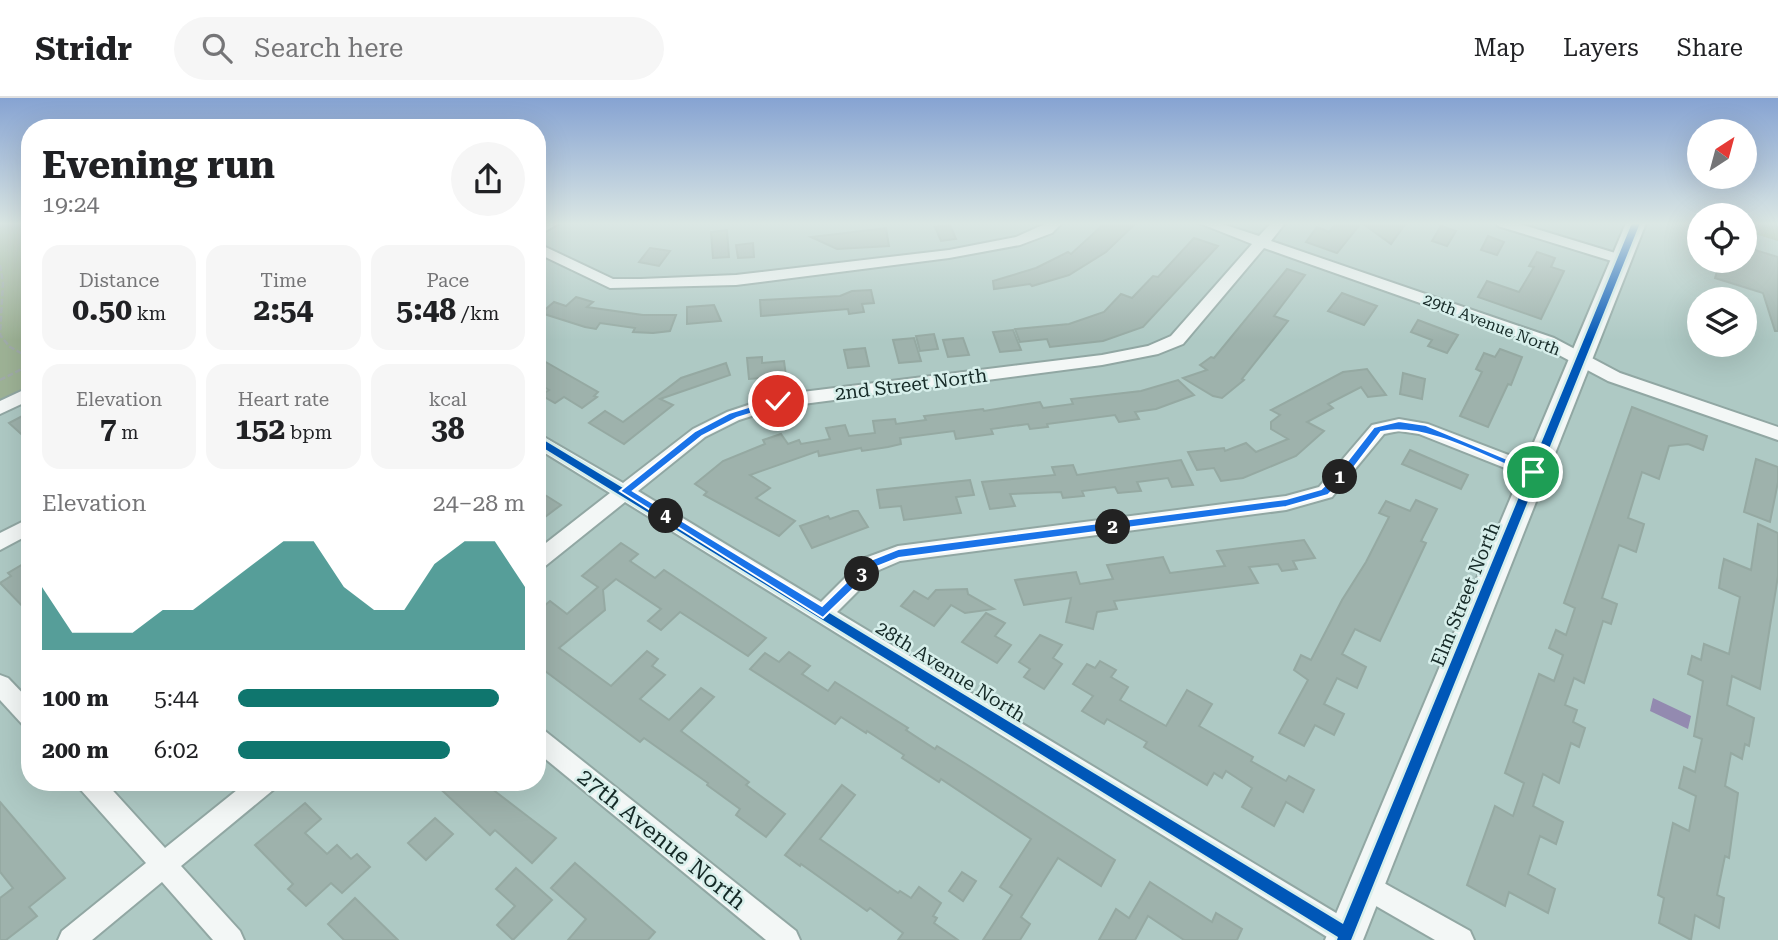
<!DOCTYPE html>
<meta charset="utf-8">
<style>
:root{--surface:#fff;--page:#f6f6f6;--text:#202124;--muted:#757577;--line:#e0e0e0;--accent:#0f766e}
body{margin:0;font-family:"Roboto Serif",serif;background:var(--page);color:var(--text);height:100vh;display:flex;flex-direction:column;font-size:26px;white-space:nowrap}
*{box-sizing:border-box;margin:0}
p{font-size:23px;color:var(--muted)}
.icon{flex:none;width:38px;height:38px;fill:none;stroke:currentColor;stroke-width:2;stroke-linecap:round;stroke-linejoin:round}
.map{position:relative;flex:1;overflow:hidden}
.drawer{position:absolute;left:21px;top:21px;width:525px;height:672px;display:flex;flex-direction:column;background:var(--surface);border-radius:28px;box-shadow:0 7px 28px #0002}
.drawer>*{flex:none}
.needle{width:46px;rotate:36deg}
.tools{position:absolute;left:1687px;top:21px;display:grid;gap:14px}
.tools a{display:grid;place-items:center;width:70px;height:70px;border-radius:50%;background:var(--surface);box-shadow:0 7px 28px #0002;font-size:35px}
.pin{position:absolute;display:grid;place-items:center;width:60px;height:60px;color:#fff;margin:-30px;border:4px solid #fff;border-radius:50%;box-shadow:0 2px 7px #0007}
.km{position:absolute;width:35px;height:35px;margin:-18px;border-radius:50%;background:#222;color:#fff;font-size:19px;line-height:35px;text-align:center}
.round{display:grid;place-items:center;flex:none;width:74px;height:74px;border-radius:37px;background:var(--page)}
.summary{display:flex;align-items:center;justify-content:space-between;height:119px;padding:0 21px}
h1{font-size:38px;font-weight:700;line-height:52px}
.stats{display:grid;grid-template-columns:repeat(3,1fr);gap:10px;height:119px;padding:7px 21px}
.stats div{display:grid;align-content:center;border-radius:18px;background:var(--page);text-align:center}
.stats b{font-size:30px;font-weight:700}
.stats small{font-size:19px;font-weight:400}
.stats p{font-size:19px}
.chart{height:196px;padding:14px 21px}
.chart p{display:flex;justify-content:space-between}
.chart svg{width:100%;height:126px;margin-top:7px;fill:var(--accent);opacity:.7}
ul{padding:0 21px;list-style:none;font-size:23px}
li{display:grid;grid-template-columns:112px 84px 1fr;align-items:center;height:52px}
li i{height:18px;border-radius:9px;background:var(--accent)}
header{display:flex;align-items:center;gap:42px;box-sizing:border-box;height:98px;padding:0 35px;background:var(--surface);border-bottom:2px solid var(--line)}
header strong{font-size:33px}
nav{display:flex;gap:38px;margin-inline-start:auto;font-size:24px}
.search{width:490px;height:63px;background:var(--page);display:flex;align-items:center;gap:18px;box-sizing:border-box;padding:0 24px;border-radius:38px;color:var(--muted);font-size:26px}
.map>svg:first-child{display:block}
</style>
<header>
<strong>Stridr</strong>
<div class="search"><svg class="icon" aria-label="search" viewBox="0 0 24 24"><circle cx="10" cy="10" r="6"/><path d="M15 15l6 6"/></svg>Search here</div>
<nav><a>Map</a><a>Layers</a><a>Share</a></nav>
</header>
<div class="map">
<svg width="1778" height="842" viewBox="0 0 1778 842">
<rect width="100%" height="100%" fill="#aec9c4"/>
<g fill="#9eb396">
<polygon points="0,125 30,125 30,287 0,302"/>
<polygon points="1745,125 1778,125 1778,143 1745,133"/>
</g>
<polygon fill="#938ab0" points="1653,600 1691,618 1688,631 1650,613"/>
<g fill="#9eb2ac" stroke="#95a9a2" stroke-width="2">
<polygon points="1105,125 1136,125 1106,154 1069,177 1032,188 1030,186 994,191 993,183 1036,170 1068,154 1071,156"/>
<polygon points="1336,125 1361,125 1337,155 1306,144 1317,129 1329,134"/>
<polygon points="1362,125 1406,125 1391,146"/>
<polygon points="950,127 956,141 941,143 935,129"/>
<polygon points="1441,128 1456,133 1447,148 1432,143"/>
<polygon points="886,130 889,148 837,151 811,139"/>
<polygon points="727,132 729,159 713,160 711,134"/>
<polygon points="1488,138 1504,144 1497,157 1481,152"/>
<polygon points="1194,140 1218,148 1143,229 1103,243 1050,249 1047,241 1020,244 1015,231 1069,226 1104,214 1121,196 1132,200 1153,178 1158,179"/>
<polygon points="753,145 754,159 738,160 736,147"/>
<polygon points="1745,149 1778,159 1778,233 1775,233 1763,195 1715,180 1720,163 1745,163"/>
<polygon points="650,150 670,153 659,168 639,164"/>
<polygon points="1537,154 1555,160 1551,169 1564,173 1541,221 1478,199 1487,183 1519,194 1534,169 1529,168"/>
<polygon points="1287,171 1305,177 1274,218 1288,223 1242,281 1244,282 1222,300 1213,298 1183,280 1207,272 1200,267 1211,259 1214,260"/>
<polygon points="871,192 874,205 862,206 864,214 849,216 848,211 761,218 760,202 840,198 852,193"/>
<polygon points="1342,195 1377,208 1364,227 1328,213"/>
<polygon points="576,199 593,204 587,209 643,217 676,217 670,233 653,235 633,234 635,230 600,225 596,231 585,229 541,215 554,204 566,208"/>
<polygon points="714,207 721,223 687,226 687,209"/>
<polygon points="1418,222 1458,237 1447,255 1428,248 1432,242 1411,234"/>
<polygon points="1013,232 1021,252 1000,254 993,234"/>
<polygon points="934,236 938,251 920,253 916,238"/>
<polygon points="914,240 921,263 899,265 893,242"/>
<polygon points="963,240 969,257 948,259 943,242"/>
<polygon points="865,250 869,268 848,270 844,252"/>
<polygon points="1500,251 1522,259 1511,287 1508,286 1488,329 1460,318 1482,274 1476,271 1484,255 1495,259"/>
<polygon points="537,259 598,294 594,298 597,299 582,310 564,299 555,305 541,297 549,292 537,285"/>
<polygon points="762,259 762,265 784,263 786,278 749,281 747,260"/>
<polygon points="726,265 730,277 660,301 673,307 624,346 589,325 605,313 623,324 681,280"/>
<polygon points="1367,271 1386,297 1368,299 1361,289 1328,306 1333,310 1307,324 1324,333 1296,358 1243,380 1221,383 1214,370 1197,372 1188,354 1224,350 1225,353 1246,345 1256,354 1288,341 1271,331 1271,324 1280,317 1271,312 1343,274"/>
<polygon points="1403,275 1425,281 1422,301 1400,296"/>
<polygon points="1178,282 1194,297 1156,311 1135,314 1139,321 1119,324 1115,317 1047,326 1048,329 1030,331 1028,326 991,331 993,336 956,341 954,333 900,340 901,346 888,349 862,353 861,350 819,358 818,353 750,377 770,390 756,400 795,423 779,438 704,397 707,394 695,386 723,363 765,346 763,342 781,336 788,346 799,342 801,346 830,341 826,330 845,327 849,338 875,335 873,323 895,321 896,326 926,322 924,318 983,311 984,313 1040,304 1043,310 1073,306 1071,301 1141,293"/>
<polygon points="1632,309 1707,338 1703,352 1688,346 1669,348 1659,381 1642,374 1628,420 1644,426 1636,454 1619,447 1602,500 1617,506 1611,526 1603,523 1584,585 1574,580 1565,607 1577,612 1573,624 1585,630 1579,649 1571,645 1559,685 1543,676 1533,708 1563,724 1556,746 1540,738 1528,776 1555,791 1548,815 1509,794 1505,808 1467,787 1495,708 1513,718 1524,685 1505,675 1539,576 1554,583 1563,557 1549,550 1556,532 1566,537 1575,510 1564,505"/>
<polygon points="30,314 30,344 9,325"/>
<polygon points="1410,352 1468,377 1461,391 1402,366"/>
<polygon points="1756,361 1778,369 1778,384 1770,424 1744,414"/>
<polygon points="1181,362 1193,387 1172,389 1168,380 1137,384 1141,393 1118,395 1115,389 1082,393 1084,398 1063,400 1061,394 1010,396 1015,408 990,411 982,384 1055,377 1052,369 1073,367 1077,377"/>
<polygon points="970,382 974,397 956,399 961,415 904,422 901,408 880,410 877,392"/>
<polygon points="537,392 561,407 537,425"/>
<polygon points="1416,402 1437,411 1421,443 1426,445 1380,543 1355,531 1342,556 1366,569 1357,590 1337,580 1324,606 1344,616 1334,637 1315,627 1304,648 1279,635 1308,582 1294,572 1301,557 1311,562 1342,502 1366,464 1389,419 1379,415 1386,403 1410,413"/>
<polygon points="853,413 858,413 868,429 812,450 800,428 828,418 830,421"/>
<polygon points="1758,426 1778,435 1778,478 1763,572 1760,591 1732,578 1727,607 1754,620 1749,648 1745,646 1742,661 1731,655 1725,688 1738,695 1729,760 1725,758 1717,797 1724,800 1719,830 1695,817 1691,842 1659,825 1664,800 1658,797 1673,725 1689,733 1696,698 1679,690 1684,669 1695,674 1702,641 1694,638 1703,583 1688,576 1692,558 1701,562 1704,546 1729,556 1740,499 1719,490 1721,476 1724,461 1751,472"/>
<polygon points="1304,442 1315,460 1293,463 1297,471 1282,473 1278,466 1249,469 1258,485 1114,503 1117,511 1097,514 1093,531 1066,524 1071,500 1024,507 1015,482 1076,474 1080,486 1113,481 1107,467 1163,459 1170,475 1225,468 1217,453"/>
<polygon points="621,445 638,456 630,463 655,480 664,472 766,540 748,558 680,514 661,532 648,523 661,511 616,481 603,492 605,512 559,550 611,588 647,553 658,561 652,568 665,577 640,601 669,622 701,590 714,599 681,633 749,684 746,687 785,716 766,739 736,717 740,711 707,687 708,685 644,640 640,644 537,567 537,514 550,503 567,516 598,489 582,478"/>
<polygon points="30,462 30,516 0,485 11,478 8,475"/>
<polygon points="967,491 968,496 994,511 965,515 951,507 934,528 901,508 914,493 928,501 936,492"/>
<polygon points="986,515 1005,525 995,538 1011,547 997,565 962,544"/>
<polygon points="1040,537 1062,547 1053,560 1062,566 1044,591 1024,579 1030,571 1019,564"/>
<polygon points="789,554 810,568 802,576 828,593 835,584 908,630 906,632 935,651 937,648 966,666 1115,762 1101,788 1058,760 1021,819 1030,826 1020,842 983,842 1012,797 1000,789 1031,741 941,681 939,684 902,660 904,657 867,633 866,635 841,619 835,626 750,571 765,555 779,564"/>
<polygon points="1100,563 1116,572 1111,579 1128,589 1120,602 1166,628 1187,592 1212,606 1199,628 1253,659 1251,663 1286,683 1289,678 1314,692 1303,714 1286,704 1274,728 1242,709 1252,690 1226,673 1222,680 1214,675 1207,687 1144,649 1147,644 1107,621 1104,626 1082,613 1093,598 1073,586 1087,566 1095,570"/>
<polygon points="433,684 483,684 556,740 532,765 495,732 490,737"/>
<polygon points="842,687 855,697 820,741 898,795 900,793 911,800 919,789 941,805 933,818 937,820 934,825 958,842 898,842 903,835 870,810 867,813 801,766 800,768 785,757"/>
<polygon points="0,704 65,780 29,809 37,818 6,842 0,842 0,800 13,790 0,774"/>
<polygon points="305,705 321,721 305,735 327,756 337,747 351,761 357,756 370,769 342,795 331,785 306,808 288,791 293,786 255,747"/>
<polygon points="435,720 453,736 426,762 408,745"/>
<polygon points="575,765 655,834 648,842 568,842 586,821 551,790"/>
<polygon points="516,770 552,802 513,842 497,827 515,808 496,791"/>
<polygon points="962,774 976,783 963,803 949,793"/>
<polygon points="1150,784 1212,824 1216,815 1242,831 1237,842 1184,842 1148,818 1135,842 1099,842 1116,811 1129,820"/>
<polygon points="355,800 398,842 344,842 328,826"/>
</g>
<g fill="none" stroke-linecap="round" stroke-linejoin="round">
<g stroke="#91a7a3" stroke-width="4">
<g id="street">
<polygon points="543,125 559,125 537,138 537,128"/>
<polygon points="1047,125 1062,125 1052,135 1020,147 949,160 736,187 610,190 537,155 537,145 613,181 641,181 736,177 949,152 1016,139"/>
<polygon points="1199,125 1219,125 1259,138 1271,125 1285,125 1271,143 1554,240 1620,275 1778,329 1778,342 1608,283 1542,248 1264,150 1183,246 1158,256 1102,267 780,309 739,322 705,339 638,393 821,504 865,460 898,448 1286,398 1319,389 1372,327 1399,321 1428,326 1540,369 1542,374 1540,379 1533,381 1419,336 1399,333 1384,336 1332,399 1286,412 900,463 879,472 837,514 1356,827 1360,836 1358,842 1332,842 625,404 544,469 537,471 537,452 610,395 537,350 537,335 623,385 693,331 727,314 778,297 1102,257 1148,248 1171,238 1252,146"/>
<polygon points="1496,125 1517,125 1625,158 1627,161 1625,164 1615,164 1498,128"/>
<polygon points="30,289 30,302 0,316 0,303"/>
<polygon points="30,420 30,436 0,452 0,435"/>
<polygon points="0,577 8,580 30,603 30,629 22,626 0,602"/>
<polygon points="537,630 545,633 796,833 800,842 766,842 537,654"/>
<polygon points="77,684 105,684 165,750 247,684 277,684 273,692 181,768 240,833 244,842 213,842 162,784 92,842 58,842 62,833 146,765 81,692"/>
<polygon points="1366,775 1470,833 1474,842 1435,842 1357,797 1353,788 1357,779"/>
</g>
</g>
<g stroke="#91a7a3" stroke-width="4">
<polygon id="secondary" points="1626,125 1646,125 1363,842 1325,842"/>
</g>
<g stroke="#a1acaa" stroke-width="2.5" stroke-dasharray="6 2.5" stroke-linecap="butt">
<polyline points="0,167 3,185 0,237 10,249 30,260"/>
<polyline points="0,282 30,267"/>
</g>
<use href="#street" fill="#f3f7f6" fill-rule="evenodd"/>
<use href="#secondary" fill="#f3f7f6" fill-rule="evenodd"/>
<g stroke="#d7efeb" stroke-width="5">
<polygon id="cycleway" points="1632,125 1640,125 1351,842 1337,842 1338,839 537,346 537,338 1343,826"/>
</g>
<use href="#cycleway" fill="#0057b8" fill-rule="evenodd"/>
</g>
<linearGradient id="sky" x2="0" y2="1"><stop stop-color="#86a3d2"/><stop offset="0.52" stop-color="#dbe7e4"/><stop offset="1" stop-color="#dbe7e4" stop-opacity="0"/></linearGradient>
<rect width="1778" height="242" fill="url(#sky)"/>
<path fill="#1a73e8" stroke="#fff" stroke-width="2" d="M778 300 782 301V306L737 320 702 338 633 393 822 508 868 463 898 451 1286 401 1321 391 1338 375 1374 329 1399 323 1426 327 1538 374 1533 378 1529 377C1487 360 1425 324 1381 334L1345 381 1328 397 1286 409 899 460 876 469 823 520 620 393 695 333 729 315Z"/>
<g text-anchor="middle" stroke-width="5" stroke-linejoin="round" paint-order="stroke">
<g font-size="16" fill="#152926" stroke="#d7efeb">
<text transform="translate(1492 226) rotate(21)" y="6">29th Avenue North</text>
</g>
<g font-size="19" fill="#152926" stroke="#d7efeb">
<text transform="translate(911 286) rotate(-7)" y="7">2nd Street North</text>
<text transform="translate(1465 496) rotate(-68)" y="7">Elm Street North</text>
<text transform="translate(951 573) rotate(32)" y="7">28th Avenue North</text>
</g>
<g font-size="23" fill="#152926" stroke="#d7efeb">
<text transform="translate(662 741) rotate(39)" y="8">27th Avenue North</text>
</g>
</g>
</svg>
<div class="tools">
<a><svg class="needle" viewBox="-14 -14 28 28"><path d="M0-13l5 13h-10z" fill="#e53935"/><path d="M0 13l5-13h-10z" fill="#757577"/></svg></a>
<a><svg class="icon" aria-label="locate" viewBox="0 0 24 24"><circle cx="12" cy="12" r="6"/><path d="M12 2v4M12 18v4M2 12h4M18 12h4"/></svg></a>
<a><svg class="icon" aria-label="layers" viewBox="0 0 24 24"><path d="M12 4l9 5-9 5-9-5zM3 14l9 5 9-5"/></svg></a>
</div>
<div class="pin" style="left:1533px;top:374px;background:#1e9e55"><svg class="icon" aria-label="arrive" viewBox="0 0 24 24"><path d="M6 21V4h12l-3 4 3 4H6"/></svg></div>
<div class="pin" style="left:778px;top:303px;background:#d93025"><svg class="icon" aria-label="check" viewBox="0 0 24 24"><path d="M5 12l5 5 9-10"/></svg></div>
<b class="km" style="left:1340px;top:379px">1</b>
<b class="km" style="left:1113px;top:429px">2</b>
<b class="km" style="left:862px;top:476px">3</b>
<b class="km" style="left:666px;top:418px">4</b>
<section class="drawer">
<div class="summary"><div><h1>Evening run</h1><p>19:24</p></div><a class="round"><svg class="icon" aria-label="share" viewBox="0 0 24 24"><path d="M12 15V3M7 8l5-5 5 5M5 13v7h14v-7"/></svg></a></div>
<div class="stats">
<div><p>Distance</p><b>0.50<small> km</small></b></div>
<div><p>Time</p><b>2:54</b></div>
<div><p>Pace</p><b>5:48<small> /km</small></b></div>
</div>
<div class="stats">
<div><p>Elevation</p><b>7<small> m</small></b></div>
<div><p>Heart rate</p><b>152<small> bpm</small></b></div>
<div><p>kcal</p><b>38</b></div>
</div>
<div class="chart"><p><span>Elevation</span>24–28 m</p>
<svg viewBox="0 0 160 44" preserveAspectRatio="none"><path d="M0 44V22L10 38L20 38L30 38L40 30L50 30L60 22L70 14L80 6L90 6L100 22L110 30L120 30L130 14L140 6L150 6L160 22V44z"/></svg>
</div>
<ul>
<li><b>100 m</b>5:44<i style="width:91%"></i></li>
<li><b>200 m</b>6:02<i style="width:74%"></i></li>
</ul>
</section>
</div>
